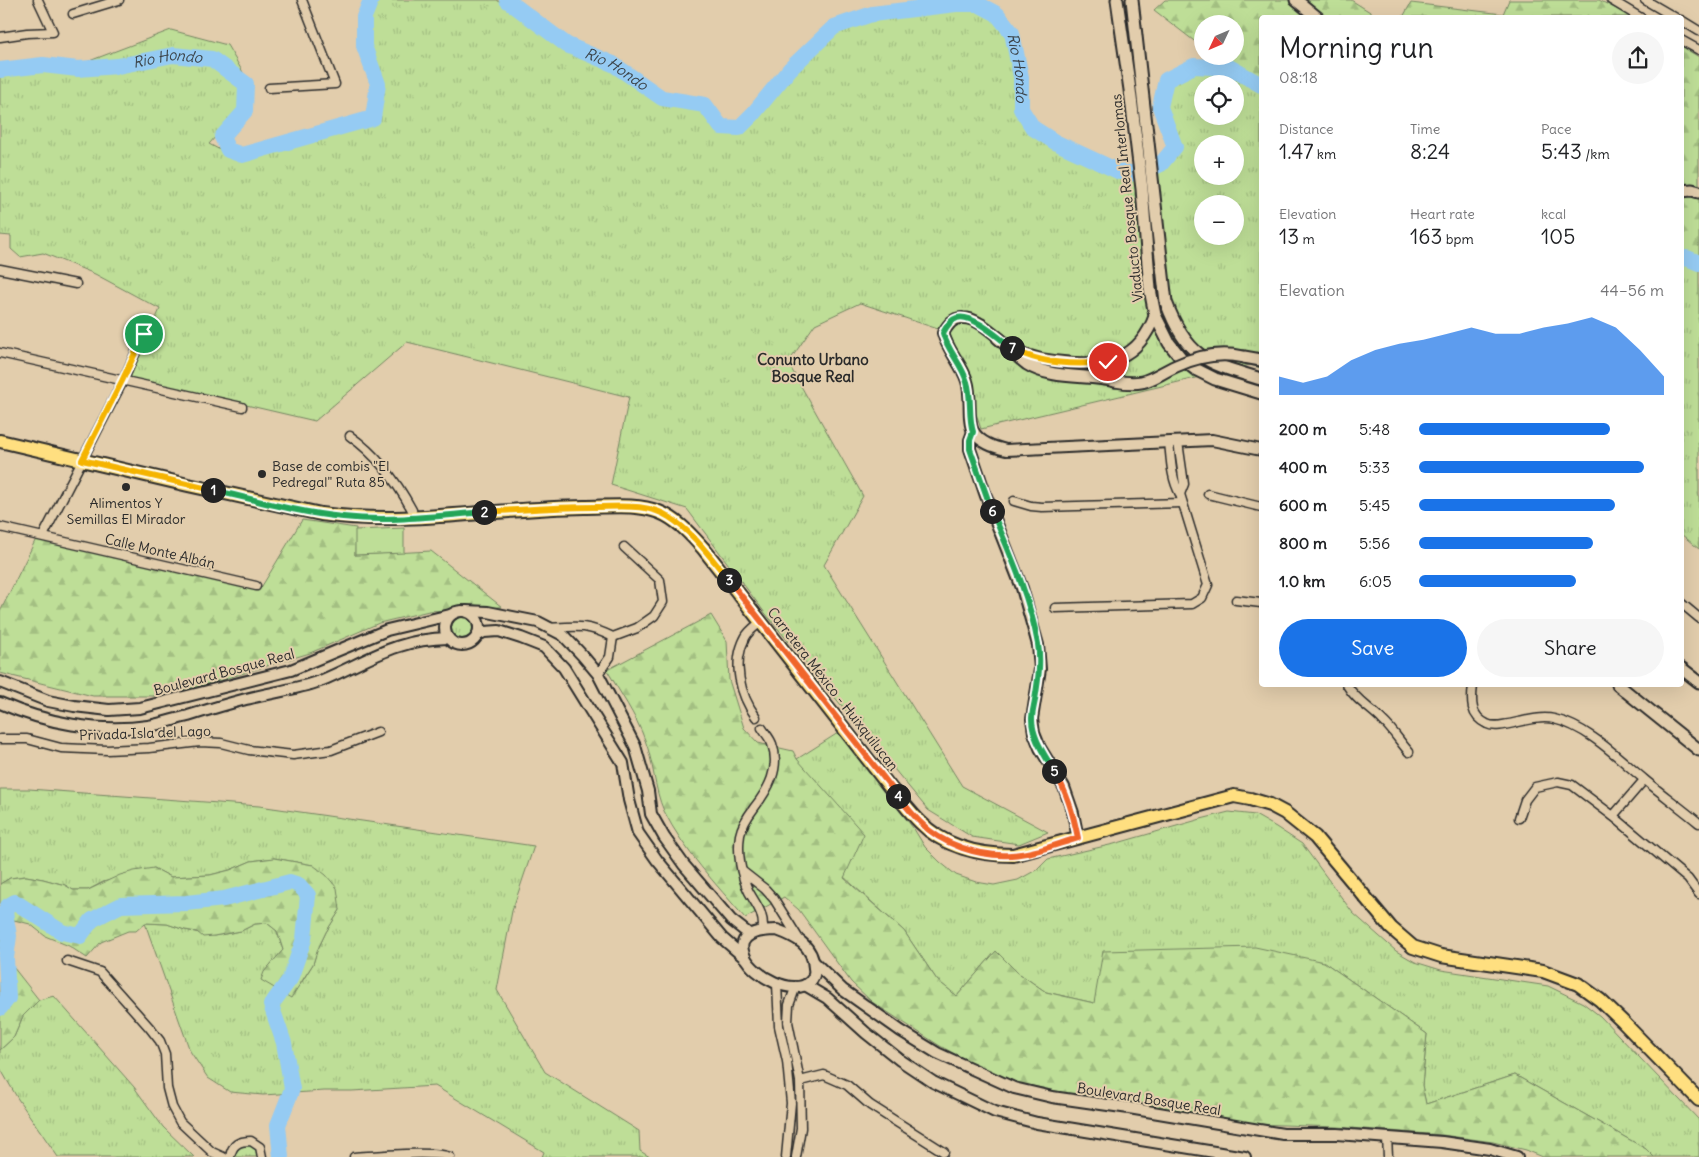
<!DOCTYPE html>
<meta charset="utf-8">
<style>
:root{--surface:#fff;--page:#f6f6f6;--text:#202124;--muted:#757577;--accent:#1a73e8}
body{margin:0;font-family:Delius,sans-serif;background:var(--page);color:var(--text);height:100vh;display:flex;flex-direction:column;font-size:19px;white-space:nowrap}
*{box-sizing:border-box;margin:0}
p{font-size:16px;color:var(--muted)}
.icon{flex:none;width:28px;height:28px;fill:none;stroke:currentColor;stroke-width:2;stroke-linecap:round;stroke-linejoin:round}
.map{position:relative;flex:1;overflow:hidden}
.side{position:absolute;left:1259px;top:15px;width:425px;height:672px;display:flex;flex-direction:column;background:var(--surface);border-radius:5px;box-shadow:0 5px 20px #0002}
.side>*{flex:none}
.needle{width:32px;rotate:226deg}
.controls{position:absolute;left:1194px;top:15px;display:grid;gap:10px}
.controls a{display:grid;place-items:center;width:50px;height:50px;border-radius:50%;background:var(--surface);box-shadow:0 5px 20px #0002;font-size:25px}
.pin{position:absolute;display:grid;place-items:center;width:42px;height:42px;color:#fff;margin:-21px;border:2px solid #fff;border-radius:50%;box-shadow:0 1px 5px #0007}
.km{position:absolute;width:25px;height:25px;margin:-12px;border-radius:50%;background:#222;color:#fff;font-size:14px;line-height:25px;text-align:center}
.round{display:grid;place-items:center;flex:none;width:52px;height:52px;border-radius:26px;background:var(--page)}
.head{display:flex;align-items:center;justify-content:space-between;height:85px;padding:0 20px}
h1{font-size:28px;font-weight:600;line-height:38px}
.figures{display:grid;grid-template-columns:repeat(3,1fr);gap:8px;height:85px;padding:5px 20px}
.figures div{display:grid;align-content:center}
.figures b{font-size:21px;font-weight:600}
.figures small{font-size:14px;font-weight:400}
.figures p{font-size:14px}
.chart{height:140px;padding:10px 20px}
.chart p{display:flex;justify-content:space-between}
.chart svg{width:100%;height:90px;margin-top:5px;fill:var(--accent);opacity:.7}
.primary-button{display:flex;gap:10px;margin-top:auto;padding:10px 20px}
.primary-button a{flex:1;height:58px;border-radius:30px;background:var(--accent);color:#fff;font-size:20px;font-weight:600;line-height:58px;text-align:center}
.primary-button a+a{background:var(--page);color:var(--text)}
ul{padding:0 20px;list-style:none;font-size:16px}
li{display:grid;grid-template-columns:80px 60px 1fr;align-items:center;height:38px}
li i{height:12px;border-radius:6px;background:var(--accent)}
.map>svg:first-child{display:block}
</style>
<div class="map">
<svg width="1699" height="1157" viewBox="0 0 1699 1157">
<defs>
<pattern id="grass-tufts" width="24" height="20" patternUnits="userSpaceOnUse" patternTransform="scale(1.25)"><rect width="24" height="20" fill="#bede97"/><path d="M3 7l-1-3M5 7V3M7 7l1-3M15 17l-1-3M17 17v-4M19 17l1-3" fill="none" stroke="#a3bf82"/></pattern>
<pattern id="forest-firs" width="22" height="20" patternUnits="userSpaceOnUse" patternTransform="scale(1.25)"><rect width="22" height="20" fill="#bede97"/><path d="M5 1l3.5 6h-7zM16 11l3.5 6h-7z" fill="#a3bf82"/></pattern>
</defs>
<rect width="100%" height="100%" fill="#e2cdac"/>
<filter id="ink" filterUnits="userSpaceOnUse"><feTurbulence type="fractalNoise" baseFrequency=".02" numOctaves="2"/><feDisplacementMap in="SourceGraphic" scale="10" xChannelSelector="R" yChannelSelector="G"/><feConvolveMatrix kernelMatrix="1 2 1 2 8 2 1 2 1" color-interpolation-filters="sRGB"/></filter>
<g filter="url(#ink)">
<g fill="url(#grass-tufts)" stroke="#748461" fill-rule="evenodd">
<path d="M377 0H497L564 49 611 69 660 103 702 110 718 133H741L757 118 794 72 836 32 873 19 956 9H977L993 18 1007 36 1015 78V97L1016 111 1029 132 1052 147 1118 177 1139 180 1164 169 1180 148 1166 106 1171 83 1194 71 1230 73 1261 92V368L1250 365 981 429 950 333 860 303 815 324 788 363 863 496 824 565 962 786 1048 832 1019 844 972 837 928 810 765 613 687 509 611 485 629 397 407 342 315 421 130 378 160 309 95 274 43 253 20 257 11 249V236L0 235V76L84 63 171 30 227 45 244 74 240 109 209 144 241 161 378 122 384 84 369 45 370 18ZM1202 84H1235V116H1202ZM1202 144H1235V176H1202ZM1202 204H1235V236H1202Z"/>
<polygon points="1686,263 1699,269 1699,549 1681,534 1681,265"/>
<circle cx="462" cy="628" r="13"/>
<polygon points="838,733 914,829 925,847 940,862 956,875 976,882 994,885 1018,880 1038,869 1048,859 1114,844 1201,819 1229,812 1255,815 1276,827 1302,844 1353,913 1396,951 1415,962 1441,970 1548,986 1583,1003 1600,1016 1699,1120 1699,1157 1654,1157 1646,1149 1515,1075 1426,1104 1422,1086 1427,1034 1324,962 1094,1003 1046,992 1017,972 996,951 957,996 937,980 904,931 844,877 797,759"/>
<polygon points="0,789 29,789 259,806 534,846 512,911 497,990 545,1072 639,1131 640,1151 650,1157 542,1157 544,1152 435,1086 352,1091 324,1091 263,1095 230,1092 208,1078 190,1051 145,923 167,924 185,930 214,936 241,931 255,924 267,923 277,931 283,950 264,972 300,985 313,964 317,951 326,932 340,910 313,865 274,858 251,861 230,870 210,875 171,877 154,868 103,882 88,890 73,890 65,885 43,879 26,876 10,878 0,884"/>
<polygon points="54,996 134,1087 163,1127 194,1157 58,1157 18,1099 0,1068 0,1050 14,1037 23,1016 39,1000"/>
<path d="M250 1144 257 1149 259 1157H233C235 1147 240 1145 250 1144Z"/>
</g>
<g fill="url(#forest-firs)" stroke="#748461">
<polygon points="1165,0 1351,0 1378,17 1261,18 1261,92 1215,56 1235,56 1235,24 1202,24 1202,47 1154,10"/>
<polygon points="1509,0 1599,0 1632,17 1403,17 1411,3 1503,14"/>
<polygon points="1681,46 1699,57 1699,269 1686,264 1681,265"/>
<polygon points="302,520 356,528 355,555 431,551 502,607 429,611 379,623 310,653 168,696 93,696 0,673 0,612 36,539 259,591"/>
<path d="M711 615 727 641 729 680 744 728 758 743 793 751 797 759 864 834 844 878 904 931 937 980 957 996 996 951 1017 972 1046 992 1094 1003 1103 951 1255 947 1324 962 1427 1034 1422 1085 1426 1104 1515 1075 1646 1149 1654 1157H1543L1526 1150 1493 1142 1442 1135 1337 1127 1256 1124 1085 1097 1018 1083 976 1065 940 1046 872 1002 851 982 799 910 784 897 745 918C716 884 684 851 664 811 654 789 654 763 645 740 636 715 620 693 607 670Z"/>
<polygon points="274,858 313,865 326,875 337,888 340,910 326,932 317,951 313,964 291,998 261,980 264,972 283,950 277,931 267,923 255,924 241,931 214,936 203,937 197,932 185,930 167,924 145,923 136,931 128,931 101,942 87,958 69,946 45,936 30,924 14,920 9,936 6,958 39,1000 23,1016 14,1037 0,1050 0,884 10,878 26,876 43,879 65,885 73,890 88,890 120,875 134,871 154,868 171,877 210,875 230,870 251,861"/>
</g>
<polygon fill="#bede97" stroke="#748461" points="404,528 404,553 355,555 355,530"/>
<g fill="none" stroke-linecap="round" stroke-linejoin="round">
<g stroke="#95cbf3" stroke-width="16">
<path id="s1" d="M507 0 567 45 613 64 662 98 705 105 721 127 739 128 753 114 790 69 834 27 872 14 956 4H978L997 14 1012 33 1021 77V109L1033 128 1055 142 1120 172 1139 174 1161 164 1175 147 1160 107 1166 80 1194 66 1231 68 1261 85"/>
<path id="s2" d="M0 70 43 65 78 69 118 66 173 55 212 59 246 84 245 111 222 137 228 150 242 155 373 118 378 84 364 46V17L371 0"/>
<polyline points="1681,259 1687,258 1699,263"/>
<polyline points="0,1008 8,998 6,958 9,936 5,912 8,906 15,902 62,932 80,936 92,920 121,905 186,903 224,899 290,882 299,885 308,895 304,939 290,979 271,1005 284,1043 292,1089 278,1125 281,1157"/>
</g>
<g stroke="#2b2b2b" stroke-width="11">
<g id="minor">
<polyline points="1611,0 1641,18"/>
<polyline points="1645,0 1676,18"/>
<polyline points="73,14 119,0"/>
<polyline points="1681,20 1699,31"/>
<polyline points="0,37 27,33 53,32 38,0"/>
<polyline points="1681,40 1699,50"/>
<polyline points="269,88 335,84 302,0"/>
<polyline points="0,269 76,284"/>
<polyline points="0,353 242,407"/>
<path d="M350 436C377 455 397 482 412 510"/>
<polyline points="1178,442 1184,484 1180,494"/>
<polyline points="1208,494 1261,507"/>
<polyline points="1014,501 1031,506 1042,507 1182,503"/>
<polyline points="0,527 256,586"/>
<polyline points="43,536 123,381 144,334"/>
<polyline points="1236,600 1261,603"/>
<polyline points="1681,603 1699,618"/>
<path d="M1055 608 1192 604 1202 598 1208 585 1180 494C1171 478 1171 460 1169 442"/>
<path d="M549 628C578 626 586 624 613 637L637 628 654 616 663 602 660 580 624 547"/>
<polyline points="598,674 610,657 613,637"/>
<path d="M1347 685C1356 701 1371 708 1383 721 1393 730 1400 742 1409 752"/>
<path d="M1473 685C1471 701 1470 716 1487 724 1500 731 1532 714 1554 719 1589 727 1618 758 1645 780 1663 795 1681 808 1699 823"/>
<path d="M756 717C740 695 732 663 745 638 748 631 756 626 762 621"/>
<path d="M762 728C765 733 770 738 772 744 781 768 768 790 754 808 748 816 742 825 740 835 737 853 741 876 749 892 757 906 764 913 763 930"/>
<polyline points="0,739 27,739 61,748 107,750 149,748 200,742 221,743 249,750 293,755 331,750 378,732"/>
<polyline points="1613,816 1644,780"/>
<polyline points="1519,818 1525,800 1535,787 1558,782 1572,785 1613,816 1688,879 1699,894"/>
<polyline points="742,871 765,889 774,899 799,939"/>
<polyline points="67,961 100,972 149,1027 160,1041 165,1054 167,1088 172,1107 180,1122 212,1152 223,1157"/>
<polyline points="777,984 779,1026 787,1061 791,1103 786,1157"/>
<polyline points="796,986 789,1005 788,1022 800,1081 801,1128 796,1157"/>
<polyline points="800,1081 824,1075 847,1085 870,1105 944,1152"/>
<polyline points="1387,1137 1388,1157"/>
<path d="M230 1157C232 1144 239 1141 251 1141L260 1147 262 1157"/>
<path d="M354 1157C374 1156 435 1150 450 1157"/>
</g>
</g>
<g stroke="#2b2b2b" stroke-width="14">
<g id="tertiary">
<path d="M1155 315C1139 360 1107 367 1063 362 1046 360 1030 358 1015 350 1000 341 981 318 963 318 953 317 948 325 943 333 947 350 962 364 967 381 972 396 967 420 973 431 980 443 994 447 1006 450L1212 440 1261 450"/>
<polyline points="973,432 970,440 970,449 986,496 1022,588 1038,645 1040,669 1032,719 1034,733 1040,748 1064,787 1073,813 1078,838"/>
<circle cx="462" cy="628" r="17"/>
<polyline points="466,611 488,612 538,622 563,635 582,655 598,674 635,746 648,791 651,814 664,837 684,865 731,920 749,934"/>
<polyline points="478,635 484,632 499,631 521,638 544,647 564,668 623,763 629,800 638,833 657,860 722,938 745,958"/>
<polyline points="0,682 48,701 74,706 109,710 140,708 291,670 387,630 450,615"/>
<path d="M0 703C46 723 98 733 148 726 161 724 175 719 188 716 207 710 227 704 246 699 269 693 298 689 320 681 366 662 395 639 448 638"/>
<path d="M777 930C796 937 813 945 814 968 815 973 814 978 810 982 793 997 754 976 745 957 734 933 760 930 777 930Z"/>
<polyline points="814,962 843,990 901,1031 937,1053 1014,1088 1052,1097 1129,1108 1283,1134 1337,1134 1442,1142 1490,1149 1517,1157"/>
<polyline points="805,985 827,998 866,1033 900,1060 933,1082 995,1112 1037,1123 1245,1157"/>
</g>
</g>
<g stroke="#2b2b2b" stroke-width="15">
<g id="secondary">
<polyline points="1117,0 1130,90 1142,189 1150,289 1155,315 1169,343 1181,358 1195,369 1215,379 1261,393"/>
<path d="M1132 0 1166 302C1187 359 1208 363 1261 379"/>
<polyline points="1296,0 1318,18"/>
<polyline points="1681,191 1692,190 1699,192"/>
<path d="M998 338C1008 346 1017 357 1027 364 1052 380 1088 374 1115 381"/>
<polyline points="1244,357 1261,360"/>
<polyline points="1681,668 1699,682"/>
<polyline points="1618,685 1699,750"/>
</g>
</g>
<g stroke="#2b2b2b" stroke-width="16">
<path id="primary" d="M0 441 188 485 321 514C408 526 496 508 584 507 608 507 636 503 659 512 677 519 690 534 703 548L892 790C902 801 910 812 920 822 944 847 980 855 1013 855L1234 796 1250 799 1270 805 1285 813 1315 837 1391 928 1413 947 1441 956 1543 971 1578 984 1600 1000 1623 1022 1699 1100"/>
</g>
<use href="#minor" stroke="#e2cdac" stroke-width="8"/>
<use href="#tertiary" stroke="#e2cdac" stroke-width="10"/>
<use href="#secondary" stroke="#e2cdac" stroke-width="11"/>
<use href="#primary" stroke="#ffdf80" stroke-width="12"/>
<g stroke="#2b2b2b" stroke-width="15" stroke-linecap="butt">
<path id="secondary-bridge" d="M1115 381C1147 387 1150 378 1176 366 1198 356 1221 352 1244 357"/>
</g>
<use href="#secondary-bridge" stroke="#e2cdac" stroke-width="11"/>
</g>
</g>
<g fill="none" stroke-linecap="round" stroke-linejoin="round" filter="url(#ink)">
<g stroke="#fff" stroke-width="10">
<polyline id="split-1" points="144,334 122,381 82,460 213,490"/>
</g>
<g stroke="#fff" stroke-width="10">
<path id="split-2" d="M213 490C256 500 299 513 343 517 390 522 438 516 484 512"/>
</g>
<g stroke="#fff" stroke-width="10">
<path id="split-3" d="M484 512C521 510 557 507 594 507 619 507 647 503 669 517 693 532 711 558 729 580"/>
</g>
<g stroke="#fff" stroke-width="10">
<polyline id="split-4" points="729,580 898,796"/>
</g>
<g stroke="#fff" stroke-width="10">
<path id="split-5" d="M898 796C905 805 912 814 920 822 942 845 980 857 1011 855 1034 854 1057 844 1078 838 1073 813 1067 792 1054 771"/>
</g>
<g stroke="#fff" stroke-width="10">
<path id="split-6" d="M992 511C1010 553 1030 598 1038 644 1041 663 1038 681 1035 700 1034 706 1032 713 1032 719 1032 738 1045 755 1054 771"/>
</g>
<g stroke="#fff" stroke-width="10">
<path id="split-7" d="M992 511 970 449V440L973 432C968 416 972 398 967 382 962 364 947 350 943 333 946 327 950 320 957 318 972 313 1000 339 1012 348"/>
</g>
<g stroke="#fff" stroke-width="10">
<path id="split-8" d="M1012 348C1039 365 1077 365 1108 362"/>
</g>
<use href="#split-1" stroke="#f5b400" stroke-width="6"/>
<use href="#split-2" stroke="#22a559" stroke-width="6"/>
<use href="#split-3" stroke="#f5b400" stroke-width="6"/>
<use href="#split-4" stroke="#f0652b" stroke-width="6"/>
<use href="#split-5" stroke="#f0652b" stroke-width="6"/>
<use href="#split-6" stroke="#22a559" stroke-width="6"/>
<use href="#split-7" stroke="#22a559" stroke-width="6"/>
<use href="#split-8" stroke="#f5b400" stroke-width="6"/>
</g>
<g fill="#2b2b2b" stroke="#e2cdac" stroke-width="2">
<circle cx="262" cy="474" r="5"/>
<circle cx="126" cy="487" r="5"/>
</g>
<g text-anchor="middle" stroke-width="4" stroke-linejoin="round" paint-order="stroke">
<g font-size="14" fill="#2b2b2b" stroke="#e2cdac">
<text transform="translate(1127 198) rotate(-96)" y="5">Viaducto Bosque Real Interlomas</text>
<text transform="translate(160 551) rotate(13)" y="5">Calle Monte Albán</text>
<text transform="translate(224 672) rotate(-15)" y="5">Boulevard Bosque Real</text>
<text transform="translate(833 689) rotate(52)" y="5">Carretera México - Huixquilucan</text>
<text transform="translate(145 733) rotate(-2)" y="5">Privada Isla del Lago</text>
<text transform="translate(1149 1099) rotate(9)" y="5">Boulevard Bosque Real</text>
</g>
<g font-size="14" fill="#2b2b2b" stroke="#e2cdac" text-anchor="start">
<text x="272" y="471">Base de combis "El<tspan x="272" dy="16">Pedregal" Ruta 85</tspan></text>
<text x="126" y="508" text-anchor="middle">Alimentos Y<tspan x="126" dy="16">Semillas El Mirador</tspan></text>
</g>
<g font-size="15" font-style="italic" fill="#3b4349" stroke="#e2cdac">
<text dy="5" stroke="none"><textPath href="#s2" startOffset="169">Rio Hondo</textPath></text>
<text dy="5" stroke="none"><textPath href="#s1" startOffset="640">Rio Hondo</textPath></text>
<text dy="5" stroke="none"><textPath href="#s1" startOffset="130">Rio Hondo</textPath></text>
</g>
<g font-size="15" font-weight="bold" fill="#2b2b2b" stroke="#e2cdac">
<text x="813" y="365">Conunto Urbano<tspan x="813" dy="17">Bosque Real</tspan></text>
</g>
</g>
</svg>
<div class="controls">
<a><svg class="needle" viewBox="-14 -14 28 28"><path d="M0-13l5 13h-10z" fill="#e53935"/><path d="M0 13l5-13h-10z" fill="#757577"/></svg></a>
<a><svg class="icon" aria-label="locate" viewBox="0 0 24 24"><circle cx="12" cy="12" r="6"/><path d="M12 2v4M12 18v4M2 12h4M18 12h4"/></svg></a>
<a>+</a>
<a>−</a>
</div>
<div class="pin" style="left:144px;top:334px;background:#1e9e55"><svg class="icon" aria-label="arrive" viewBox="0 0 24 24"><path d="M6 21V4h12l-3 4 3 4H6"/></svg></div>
<div class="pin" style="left:1108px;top:362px;background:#d93025"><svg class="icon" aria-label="check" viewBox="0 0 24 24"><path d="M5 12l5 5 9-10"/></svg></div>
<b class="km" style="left:213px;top:490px">1</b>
<b class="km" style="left:484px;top:512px">2</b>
<b class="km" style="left:729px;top:580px">3</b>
<b class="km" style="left:898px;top:796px">4</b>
<b class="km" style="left:1054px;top:771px">5</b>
<b class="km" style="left:992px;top:511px">6</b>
<b class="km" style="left:1012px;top:348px">7</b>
<section class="side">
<div class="head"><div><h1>Morning run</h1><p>08:18</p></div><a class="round"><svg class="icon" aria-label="share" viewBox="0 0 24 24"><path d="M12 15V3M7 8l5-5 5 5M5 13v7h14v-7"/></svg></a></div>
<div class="figures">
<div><p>Distance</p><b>1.47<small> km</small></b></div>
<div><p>Time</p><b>8:24</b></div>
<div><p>Pace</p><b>5:43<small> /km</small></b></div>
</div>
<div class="figures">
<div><p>Elevation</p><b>13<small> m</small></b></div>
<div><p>Heart rate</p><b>163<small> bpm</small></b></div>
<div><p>kcal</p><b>105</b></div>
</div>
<div class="chart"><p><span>Elevation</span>44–56 m</p>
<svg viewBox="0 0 160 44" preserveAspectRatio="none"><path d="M0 44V35L10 38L20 35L30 27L40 22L50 19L60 17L70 14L80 11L90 14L100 14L110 11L120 9L130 6L140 11L150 22L160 35V44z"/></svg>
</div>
<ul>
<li><b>200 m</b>5:48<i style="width:78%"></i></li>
<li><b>400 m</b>5:33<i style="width:92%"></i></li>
<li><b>600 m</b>5:45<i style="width:80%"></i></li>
<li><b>800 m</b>5:56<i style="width:71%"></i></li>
<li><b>1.0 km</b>6:05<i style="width:64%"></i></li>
</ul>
<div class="primary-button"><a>Save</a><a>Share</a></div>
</section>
</div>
